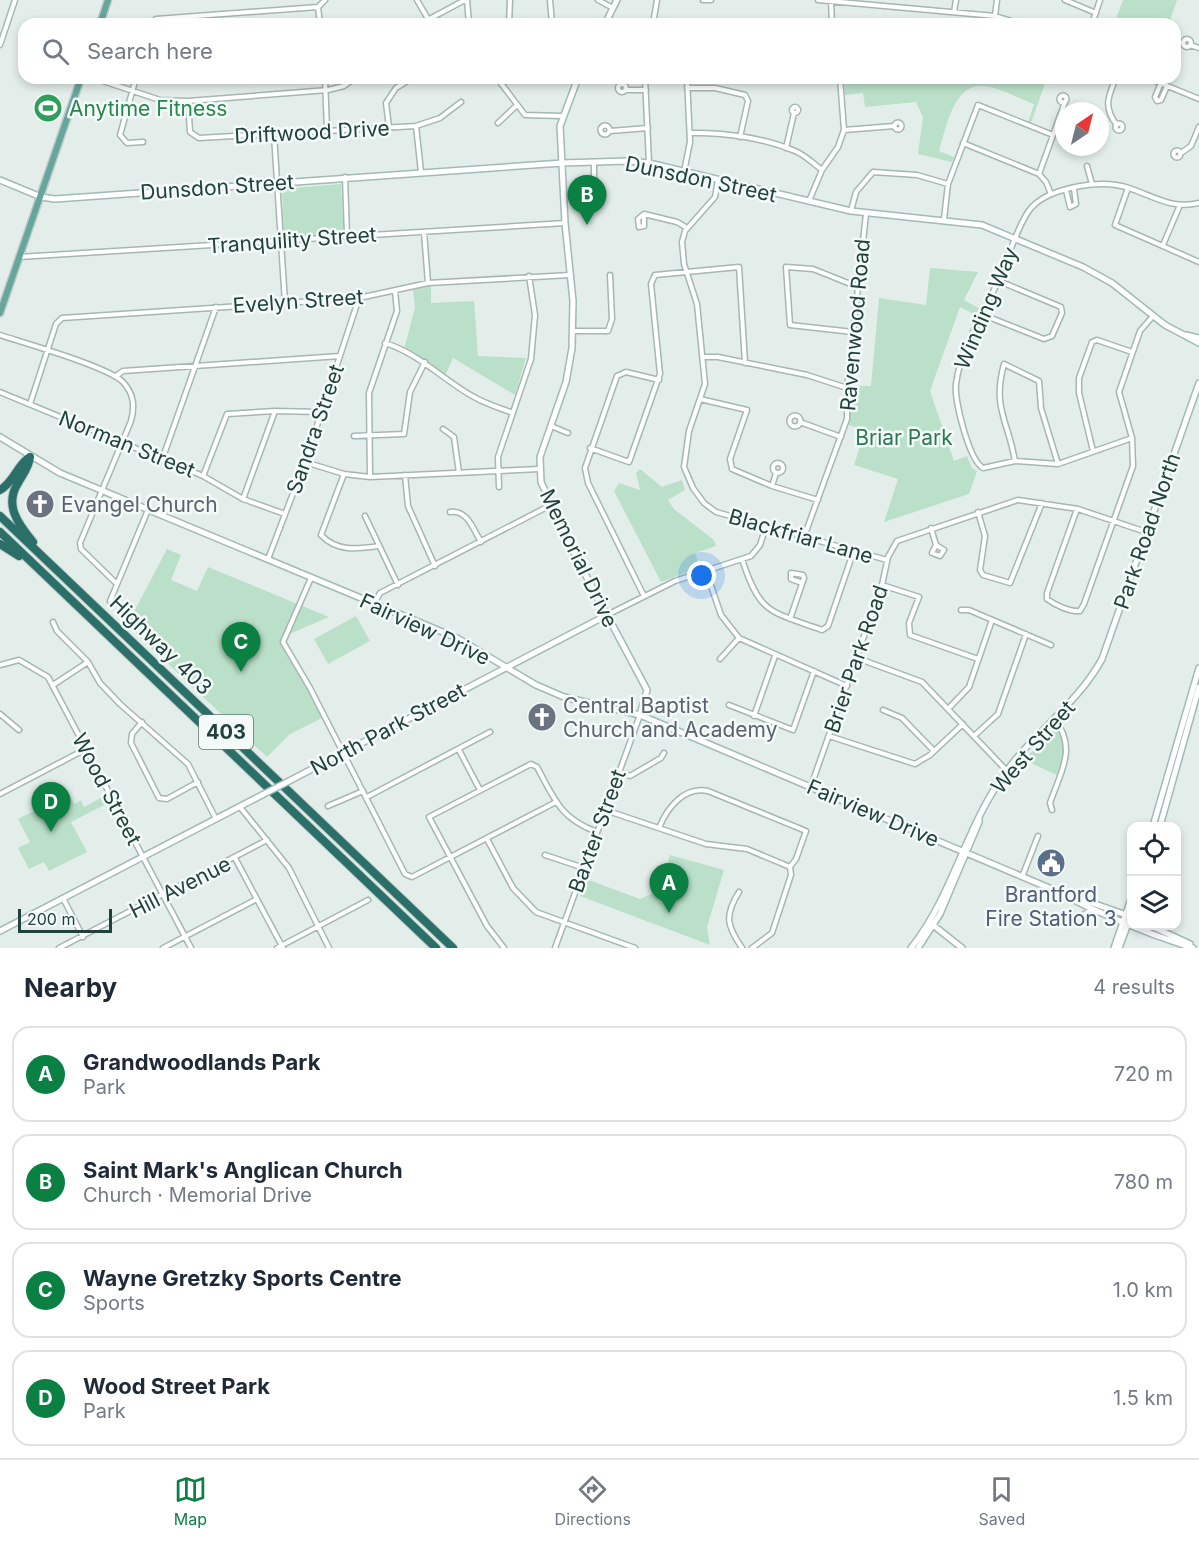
<!DOCTYPE html>
<meta charset="utf-8">
<style>
:root{--surface:#fff;--page:#f6f6f7;--text:#1f2937;--muted:#747a83;--line:#e0e1e3;--accent:#0b8043}
body{margin:0;font-family:Inter,sans-serif;background:var(--page);color:var(--text)}
.controls{position:absolute;right:18px;bottom:18px;display:grid;overflow:hidden;border-radius:12px;box-shadow:0 3px 9px #0003}
.controls button{width:54px;height:54px;display:grid;place-items:center;padding:0;border:0;border-bottom:2px solid var(--line);background:var(--surface);color:var(--text);font:30px sans-serif}
.compass{position:absolute;left:1055px;top:102px;width:54px;height:54px;border-radius:50%;background:var(--surface);box-shadow:0 3px 9px #0003;rotate:35deg}
.scale{position:absolute;left:18px;bottom:15px;width:94px;box-sizing:border-box;padding-left:6px;border:3px solid #21413c;border-top:0;font-size:16px;line-height:21px;white-space:nowrap;color:#21413c;-webkit-text-stroke:4px #f4faf8;paint-order:stroke}
.you{position:absolute;left:702px;top:576px;width:21px;height:21px;margin:-15px;border:4px solid #fff;border-radius:50%;background:#1a73e8;box-shadow:0 0 0 9px #1a73e833}
.badge{display:grid;place-items:center;width:39px;height:39px;border-radius:50%;background:var(--accent);color:#fff;font-size:20px;font-weight:700}
.pin{position:absolute;translate:-50% -50px;filter:drop-shadow(0 2px 3px #0008)}
.pin::after{content:'';position:absolute;top:32px;width:21px;height:18px;background:inherit;clip-path:polygon(0 0,100% 0,50% 100%)}
.list{margin:0;padding:0;list-style:none}
h2{display:flex;justify-content:space-between;align-items:center;height:78px;margin:0;padding:0 24px;font-size:26px}
h2 small{font-size:20px;font-weight:400;color:var(--muted)}
.list li{display:grid;grid-template-columns:39px 1fr auto;gap:18px;align-items:center;box-sizing:border-box;height:96px;margin:0 12px 12px;padding:0 12px;border:2px solid var(--line);border-radius:18px}
.list b{display:block;font-size:22px;white-space:nowrap}
.list p{margin:0;font-size:20px;white-space:nowrap;color:var(--muted)}
.list em{font-size:20px;font-style:normal;color:var(--muted)}
.icon{flex:none;width:33px;height:33px;fill:none;stroke:currentColor;stroke-width:2;stroke-linecap:round;stroke-linejoin:round}
.map{position:relative;flex:none;width:1199px;height:948px;overflow:hidden}
.search{position:absolute;background:var(--surface);box-shadow:0 3px 9px #0003;left:18px;right:18px;top:18px;height:66px;display:flex;align-items:center;gap:15px;box-sizing:border-box;padding:0 21px;border-radius:18px;color:var(--muted);font-size:22px}
.sheet{height:510px;background:var(--surface)}
nav{display:flex;justify-content:space-around;align-items:center;box-sizing:border-box;height:84px;border-top:2px solid var(--line);background:var(--surface);font-size:16px;color:var(--muted)}
nav a{display:grid;justify-items:center;gap:3px}
nav .on{color:var(--accent)}
.map>svg:first-child{display:block}
</style>
<div class="map">
<svg width="1199" height="948" viewBox="0 0 1199 948">
<rect width="100%" height="100%" fill="#e3eeea"/>
<path fill="#bbe0c9" d="M1123,0H1177L1169,24H1114Z
M844,78H1047L1031,123H1028L1034,104C1019,99 1001,88 985,86C953,82 946,129 939,151L954,157L952,162L918,154L923,117L916,102L865,107L863,93L845,95Z
M341,184L344,236L284,238L282,189Z
M930,268L978,272L964,300L980,309L976,315L960,307L930,391L954,461L967,456L972,468L977,471L969,494L884,522L898,479L854,465L865,431L849,425L852,386H871L879,298L926,305Z
M431,286V303L474,301L478,356L526,358L515,395L453,358L445,376L404,349L415,308L413,290Z
M640,469L662,487L682,480L685,490L668,500L674,509L714,540L716,546L695,553L700,567L661,582L614,491L619,483L640,490L636,473Z
M167,549L181,555L171,580L197,591L208,567L329,617L285,636L288,649L322,718L290,734L267,757L127,625Z
M356,616L370,641L328,664L314,639Z
M1054,727L1062,734L1065,749L1057,775L1024,760Z
M69,793L74,804L81,800L84,807L106,795L110,802L71,822L87,852L49,871L44,862L29,869L18,848L30,842L18,819Z
M670,855L724,870L707,927L710,945L580,896L586,879L640,899L660,890Z"/>
<g fill="none" stroke-linecap="round" stroke-linejoin="round">
<g stroke="#a5b7b2" stroke-width="7">
<path id="street" d="M417,0L428,19
M467,0L469,24
M550,0L552,24
M598,0L613,8
M703,0H711
M818,0L995,16L1021,24
M1065,0L1096,13
M831,1L832,24
M318,7L320,24
M318,7L325,0
M954,12L956,0
M995,16L997,0
M152,24L156,19L318,7
M420,24L465,0
M509,24L510,0
M653,24L657,0
M1092,24L1100,0
M1183 43a4 4 0 1 1 8 0a4 4 0 1 1-8 0Z
M0,45L15,0
M1190,45L1199,48
M94,78L160,100L188,101L328,90L344,86L355,78
M136,78L120,135L127,143L143,142
M325,78L327,130
M497,78L525,115L562,116
M645,78L649,163
M1116,78C1108,96 1103,108 1117,125
M1148,78L1199,99
M1161,83L1155,97L1157,101L1161,100L1167,86
M618 88a4 4 0 1 1 8 0a4 4 0 1 1-8 0Z
M501,84L510,78
M687,88H715L745,95L748,101L740,137
M625,90H646
M1059.5 99a3.5 3.5 0 1 1 7 0a3.5 3.5 0 1 1-7 0Z
M188,101L190,132L199,138L416,126L440,118L461,102
M792 110a3 3 0 1 1 6 0a3 3 0 1 1-6 0Z
M894.5 126a3.5 3.5 0 1 1 7 0a3.5 3.5 0 1 1-7 0Z
M498,123L516,106
M1115.5 127a3.5 3.5 0 1 1 7 0a3.5 3.5 0 1 1-7 0Z
M600.5 130a4.5 4.5 0 1 1 9 0a4.5 4.5 0 1 1-9 0Z
M416,126L421,172
M389,127L386,103L396,88L412,78
M844,130L894,126
M610,131L648,128
M690,133C724,132 764,138 795,151C805,155 814,164 822,170
M274,135L285,303
M963,143L1039,174L1046,182L1051,194
M786,148L794,113
M1173.5 154a3.5 3.5 0 1 1 7 0a3.5 3.5 0 1 1-7 0Z
M1181,153L1191,146L1199,127
M594,162V182L599,186L594,192L590,186L594,182
M1087,166L1092,184
M684,172L690,142L687,78
M1039,174L1065,102
M345,177L347,235
M718,180L715,197L685,231L682,242L684,264L697,304L705,384L689,431L684,467L693,488L704,503L716,512L887,560
M1128,188L1115,225L1199,262
M1066,190L1070,207L1076,204L1074,189
M809,201L822,170L838,147L844,130L840,78
M851,211L856,192L873,172L917,175L948,184
M644,214V226L639,227L638,219L644,214L677,222L687,228
M944,219L948,184L978,105L1053,135
M424,232L428,283
M1163,245L1180,205
M19,257L565,223
M981,314L1044,339L1052,336L1062,313L1061,307L999,281
M573,331H608L612,319L610,275
M853,332L790,325L786,267L813,269L858,287
M0,335C24,343 109,367 123,382C134,394 135,406 131,421L80,543L81,549L117,584
M385,343C420,354 443,380 474,397C486,404 500,408 513,413
M703,357H718L807,375L847,388
M116,376L123,371L340,356
M0,392L203,476L243,499L285,514
M700,399L747,410L730,459L732,469L772,486L818,500
M30,404L56,324L62,318L359,298L428,283L570,275
M789.5 421a5.5 5.5 0 1 1 11 0a5.5 5.5 0 1 1-11 0Z
M800,422L841,437
M551,426L568,433
M443,429L454,437L459,473
M354,436L404,434L410,392L425,362
M1132,438L1058,464L1015,461L983,468C969,460 954,400 956,384C961,346 984,313 999,279C1009,257 1015,232 1028,212C1033,204 1041,199 1049,195C1073,185 1105,180 1129,188C1153,196 1173,210 1199,203
M590,448L629,462L660,374L651,284L655,275L739,267L745,363
M1093,451L1079,393V378L1092,342L1097,340L1132,352
M162,460L216,307
M1015,461C1008,420 992,408 1004,364L1039,381L1041,408L1058,464
M305,462L344,474L370,477L539,469
M773 468a5 5 0 1 1 10 0a5 5 0 1 1-10 0Z
M344,474L321,535C337,552 357,549 379,546
M405,475L408,506L435,566
M203,476L227,414L275,411L320,412
M370,477L369,393L397,311L395,291
M772,486L776,473
M499,487L498,457L531,359L535,315L529,276
M243,499L275,411
M1077,509L1047,593V599C1055,605 1070,612 1080,611L1084,604L1133,466L1132,438L1119,392L1140,331L1153,316
M450,512C468,510 473,529 481,542
M978,512L985,536L980,570L983,575L1010,583L1042,503
M365,516L398,585
M931,528L936,545L932,553L940,556L944,550L936,545
M804,537L847,419V388L866,214
M268,559L305,462L359,298
M742,559C760,615 770,611 822,630L828,626L854,550
M706,571L721,615L739,638L847,686
M311,578L283,642L310,688L405,874L412,877L556,802
M882,585L919,597L909,623L910,635L978,659
M644,596L588,483L585,468L617,376L626,372L659,380
M110,601L148,510
M374,604L380,593L551,505
M961,610H969L1051,645
M607,615L675,581L751,556L760,545L766,526
M790,619L804,578L803,575L791,573V579L802,583
M53,622L57,631L88,662L100,683L120,704L188,764L216,819
M857,658L922,682L1007,771
M720,659L739,638
M0,665L19,660L48,677L191,948
M53,685L88,662
M729,705L793,730L814,671
M948,709L969,687L992,620
M883,710L902,718L934,751
M0,714L19,730
M754,716L775,656
M142,722L132,734L131,743L159,798L167,799L198,782
M829,736L915,764L930,755L963,724
M974,736L998,714L1026,634
M459,750L480,790
M619,772L630,776L661,758L664,753
M811,786L882,585L888,557L897,541L1018,500L1078,509L1146,532
M0,794L86,749
M367,797L490,732
M328,806L363,791
M240,807L289,868L329,948
M605,810L706,844L747,849L790,867
M1052,810L1050,803C1061,771 1077,749 1055,719
M659,828C667,808 684,786 708,791L806,831L796,859L790,867
M487,839L513,888L536,912L635,948
M545,855L584,868
M235,858L283,948
M1022,877L1038,836
M739,892C724,916 727,926 742,948
M63,898L83,937
M59,948L267,840
M163,948L257,899
M277,948L368,900
M504,948L487,926L429,817L531,764L537,767C555,800 560,818 597,832
M555,948L640,715
M752,948L772,933L791,875L790,867"/>
</g>
<g stroke="#a1bab4" stroke-width="8">
<path id="secondary" d="M605,24L617,0
M578,78L560,126L565,223L573,301L572,348L566,382L540,457L541,482L575,555L647,690L640,715
M0,180L41,197L55,199L562,163L628,161L649,163L851,211L982,225L1083,267L1112,283L1165,325L1199,343
M1186,335L1199,338
M0,437L60,473L457,638L536,685L564,697L640,715L1054,890C1098,913 1145,933 1193,948
M291,780L607,615
M1153,826L1199,668
M1160,826L1199,687
M1064,893L1132,917
M1083,916L1092,909
M933,925L962,948
M1151,926L1190,944
M0,931L262,795
M911,948C951,898 964,834 999,782C1028,736 1076,707 1102,659L1199,383
M918,948L940,914L979,822V818
M1114,948L1132,896
M1119,948L1129,921"/>
</g>
<g stroke="#c1cac8" stroke-width="9">
<path id="primary" d="M100,24L108,0
M0,313L81,78"/>
</g>
<g stroke="#c1cac8" stroke-width="10">
<path id="highway" d="M30,457C29,467 23,474 18,483C4,505 18,524 33,542
M0,490C14,482 17,465 30,457
M0,516L453,948
M0,532L436,948
M0,544L19,556"/>
</g>
<use href="#street" stroke="#fff" stroke-width="4"/>
<use href="#secondary" stroke="#fff" stroke-width="5"/>
<use href="#primary" stroke="#65a69d" stroke-width="6"/>
<use href="#highway" stroke="#2b6f69" stroke-width="8"/>
<g stroke="#a1bab4" stroke-width="8" stroke-linecap="butt">
<path id="secondary-bridge" d="M262,795L291,780"/>
</g>
<use href="#secondary-bridge" stroke="#fff" stroke-width="5"/>
</g>
<defs>
<g id="stadium-disc" transform="scale(1.5)"><circle r="9.5" fill="#2e9e5b" stroke="#f4faf8"/><path d="M0-5a6.5 5 0 1 0 0 10a6.5 5 0 1 0 0-10ZM-3.5-1.8h7v3.6h-7Z" fill="#fff"/></g>
<g id="church-disc" transform="scale(1.5)"><circle r="9.5" fill="#6b7280" stroke="#f4faf8"/><path d="M-1.2-6h2.4v3.5h3.3v2.4h-3.3V6h-2.4V-.1h-3.3v-2.4h3.3Z" fill="#fff"/></g>
<g id="civic-disc" transform="scale(1.5)"><circle r="9.5" fill="#5c6f8a" stroke="#f4faf8"/><path d="M-.6-6.5H3V-4.5H.6V-3L4-1V1h2V6H-6V1h2V-1L-.6-3ZM-1.2 2.5V6h2.4V2.5Z" fill="#fff"/></g>
</defs>
<g fill-rule="evenodd">
<use href="#stadium-disc" x="48" y="108"/>
<use href="#church-disc" x="40" y="504"/>
<use href="#church-disc" x="542" y="717"/>
<use href="#civic-disc" x="1051" y="863"/>
</g>
<g text-anchor="middle" dominant-baseline="central" stroke-width="5" stroke-linejoin="round" paint-order="stroke">
<rect fill="#f4faf8" stroke="#607874" stroke-width="1.5" x="199" y="715" width="54" height="34" rx="4.5"/>
<g font-size="20" font-weight="bold" fill="#21413c">
<text x="226" y="732">403</text>
</g>
<g font-size="21" fill="#27864d" stroke="#f4faf8" text-anchor="start">
<text x="69" y="108">Anytime Fitness</text>
</g>
<g font-size="21" fill="#21413c" stroke="#f4faf8">
<text transform="translate(312 132) rotate(-3)">Driftwood Drive</text>
<text transform="translate(701 179) rotate(12)">Dunsdon Street</text>
<text transform="translate(217 187) rotate(-4)">Dunsdon Street</text>
<text transform="translate(292 240) rotate(-4)">Tranquility Street</text>
<text transform="translate(298 301) rotate(-4)">Evelyn Street</text>
<text transform="translate(986 308) rotate(-67)">Winding Way</text>
<text transform="translate(855 325) rotate(-85)">Ravenwood Road</text>
<text transform="translate(315 429) rotate(-71)">Sandra Street</text>
<text transform="translate(127 444) rotate(22)">Norman Street</text>
<text transform="translate(1147 531) rotate(-71)">Park Road North</text>
<text transform="translate(801 536) rotate(16)">Blackfriar Lane</text>
<text transform="translate(579 558) rotate(64)">Memorial Drive</text>
<text transform="translate(425 629) rotate(25)">Fairview Drive</text>
<text transform="translate(161 645) rotate(44)">Highway 403</text>
<text transform="translate(856 659) rotate(-71)">Brier Park Road</text>
<text transform="translate(388 729) rotate(-28)">North Park Street</text>
<text transform="translate(1033 747) rotate(-49)">West Street</text>
<text transform="translate(107 789) rotate(62)">Wood Street</text>
<text transform="translate(873 813) rotate(23)">Fairview Drive</text>
<text transform="translate(597 831) rotate(-70)">Baxter Street</text>
<text transform="translate(180 887) rotate(-27)">Hill Avenue</text>
</g>
<g font-size="21" fill="#297a52" stroke="#f4faf8">
<text x="904" y="437">Briar Park</text>
</g>
<g font-size="21" fill="#5b616d" stroke="#f4faf8" text-anchor="start">
<text x="61" y="504">Evangel Church</text>
<text x="563" y="705">Central Baptist<tspan x="563" dy="24">Church and Academy</tspan></text>
</g>
<g font-size="21" fill="#4e5e75" stroke="#f4faf8">
<text x="1051" y="894">Brantford<tspan x="1051" dy="24">Fire Station 3</tspan></text>
</g>
</g>
</svg>
<div class="controls">
<button><svg class="icon" aria-label="locate" viewBox="0 0 24 24"><circle cx="12" cy="12" r="6"/><path d="M12 2v4M12 18v4M2 12h4M18 12h4"/></svg></button>
<button><svg class="icon" aria-label="layers" viewBox="0 0 24 24"><path d="M12 4l9 5-9 5-9-5zM3 14l9 5 9-5"/></svg></button>
</div>
<svg class="compass" viewBox="-18 -18 36 36"><path d="M0-13l5 13h-10z" fill="#e53935"/><path d="M0 13l5-13h-10z" fill="#747a83"/></svg>
<div class="scale">200 m</div>
<div class="you"></div>
<div class="pin badge" style="left:669px;top:913px">A</div>
<div class="pin badge" style="left:587px;top:225px">B</div>
<div class="pin badge" style="left:241px;top:672px">C</div>
<div class="pin badge" style="left:51px;top:832px">D</div>
<div class="search"><svg class="icon" aria-label="search" viewBox="0 0 24 24"><circle cx="10" cy="10" r="6"/><path d="M15 15l6 6"/></svg>Search here</div>
</div>
<section class="sheet">
<h2>Nearby<small>4 results</small></h2>
<ul class="list">
<li><span class="badge">A</span><div><b>Grandwoodlands Park</b><p>Park</p></div><em>720 m</em></li>
<li><span class="badge">B</span><div><b>Saint Mark's Anglican Church</b><p>Church · Memorial Drive</p></div><em>780 m</em></li>
<li><span class="badge">C</span><div><b>Wayne Gretzky Sports Centre</b><p>Sports</p></div><em>1.0 km</em></li>
<li><span class="badge">D</span><div><b>Wood Street Park</b><p>Park</p></div><em>1.5 km</em></li>
</ul>
</section>
<nav>
<a class="on"><svg class="icon" aria-label="map" viewBox="0 0 24 24"><path d="M3 6l6-2 6 2 6-2v14l-6 2-6-2-6 2zM9 4v14M15 6v14"/></svg>Map</a>
<a><svg class="icon" aria-label="directions" viewBox="0 0 24 24"><path d="M12 3l9 9-9 9-9-9zM9 14v-3h6M13 9l2 2-2 2"/></svg>Directions</a>
<a><svg class="icon" aria-label="saved" viewBox="0 0 24 24"><path d="M7 4h10v16l-5-4-5 4z"/></svg>Saved</a>
</nav>
